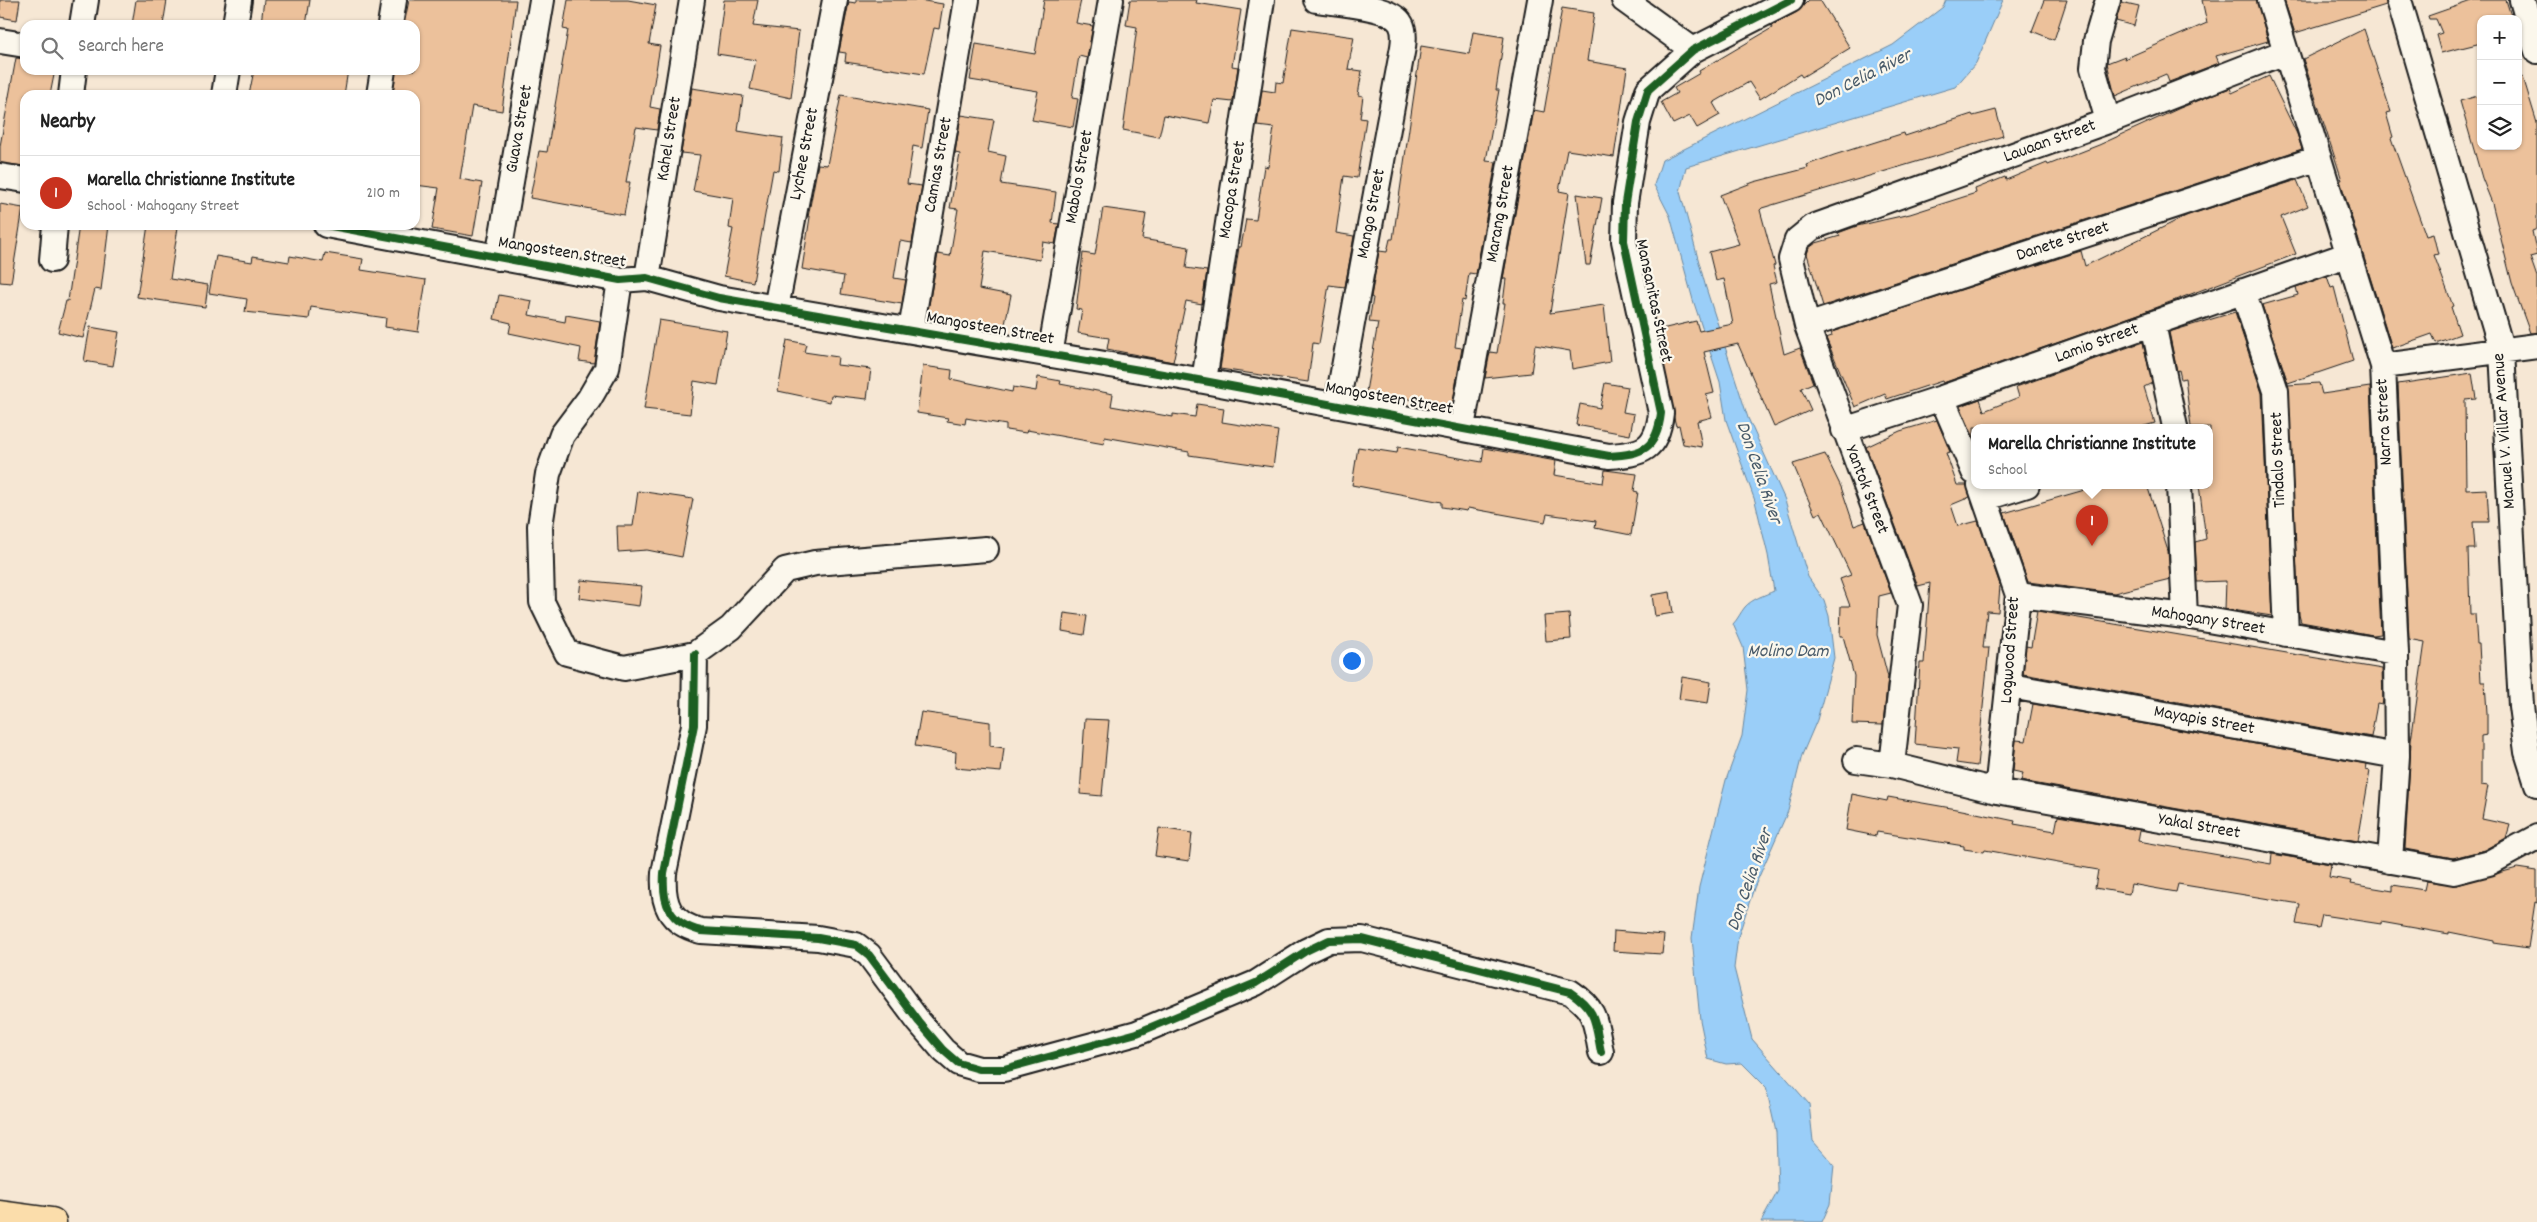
<!DOCTYPE html>
<meta charset="utf-8">
<style>
:root{--surface:#fff;--page:#f2f2f2;--text:#222;--muted:#767676;--line:#e0e0e0;--accent:#c8321e}
body{margin:0;font-family:Dekko,sans-serif;background:var(--page);color:var(--text)}
.controls{position:absolute;right:15px;top:15px;display:grid;overflow:hidden;border-radius:10px;box-shadow:0 1px 4px #0004}
.controls button{width:45px;height:45px;display:grid;place-items:center;padding:0;border:0;border-bottom:1px solid var(--line);background:var(--surface);color:var(--text);font:25px sans-serif}
.you{position:absolute;left:1351px;top:660px;width:18px;height:18px;margin:-12px;border:4px solid #fff;border-radius:50%;background:#1a73e8;box-shadow:0 0 0 8px #1a73e833}
.badge{display:grid;place-items:center;width:32px;height:32px;border-radius:50%;background:var(--accent);color:#fff;font-size:16px;font-weight:700}
.pin{position:absolute;translate:-50% -41px;filter:drop-shadow(0 1px 2px #0008)}
.pin::after{content:'';position:absolute;top:26px;width:18px;height:15px;background:inherit;clip-path:polygon(0 0,100% 0,50% 100%)}
.popup{position:absolute;left:1971px;top:424px;width:242px;height:65px;box-sizing:border-box;display:grid;place-content:center;border-radius:10px;background:var(--surface);filter:drop-shadow(0 1px 4px #0005);font-size:16px;white-space:nowrap;color:var(--muted)}
.popup b{font-size:19px;color:var(--text)}
.popup::after{content:'';position:absolute;left:50%;top:100%;margin-left:-10px;border:10px solid transparent;border-top-color:var(--surface)}
.list{margin:0;padding:0;list-style:none}
h2{display:flex;justify-content:space-between;align-items:center;height:65px;margin:0;padding:0 20px;font-size:21px}
h2 small{font-size:16px;font-weight:400;color:var(--muted)}
.list li{display:grid;grid-template-columns:32px 1fr auto;gap:15px;align-items:center;box-sizing:border-box;height:75px;padding:0 20px;border-top:1px solid var(--line)}
.list b{display:block;font-size:19px;white-space:nowrap}
.list p{margin:0;font-size:16px;white-space:nowrap;color:var(--muted)}
.list em{font-size:16px;font-style:normal;color:var(--muted)}
.icon{flex:none;width:28px;height:28px;fill:none;stroke:currentColor;stroke-width:2;stroke-linecap:round;stroke-linejoin:round}
.map{position:relative;flex:none;width:2537px;height:1222px;overflow:hidden}
.search{position:absolute;background:var(--surface);box-shadow:0 1px 4px #0004;left:20px;top:20px;width:400px;height:55px;display:flex;align-items:center;gap:12px;box-sizing:border-box;padding:0 18px;border-radius:15px;color:var(--muted);font-size:19px}
.panel{position:absolute;background:var(--surface);box-shadow:0 1px 4px #0004;left:20px;top:90px;width:400px;height:140px;border-radius:15px}
.map>svg:first-child{display:block}
</style>
<div class="map">
<svg width="2537" height="1222" viewBox="0 0 2537 1222">
<rect width="100%" height="100%" fill="#f6e7d4"/>
<filter id="ink" filterUnits="userSpaceOnUse"><feTurbulence type="fractalNoise" baseFrequency=".02" numOctaves="2"/><feDisplacementMap in="SourceGraphic" scale="10" xChannelSelector="R" yChannelSelector="G"/><feConvolveMatrix kernelMatrix="1 2 1 2 8 2 1 2 1" color-interpolation-filters="sRGB"/></filter>
<g filter="url(#ink)">
<path fill="#9acef8" stroke="#6887a0" d="M1946,0H2003L1976,63L1955,87L1686,167L1680,192L1706,288L1748,418L1785,500L1808,577L1824,600L1829,616L1834,658L1817,720L1802,755L1788,811L1754,888L1738,937L1734,968L1752,1039L1809,1104L1813,1141L1834,1165L1830,1204L1822,1222H1761L1778,1191L1776,1132L1766,1087L1742,1063L1726,1064L1708,1059L1700,1020L1692,938L1699,887L1726,780L1742,736L1748,690L1743,647L1733,624C1738,619 1740,613 1745,607C1752,599 1765,595 1774,591L1768,555L1755,501L1726,420L1720,382L1693,300L1670,216L1654,185L1662,160L1893,45L1943,7Z"/>
<path fill="#ecc19b" stroke="#1c1c1c" d="M0,0H20L17,20L0,17Z
M136,0H167L163,25H132Z
M264,0H310L306,25L261,23Z
M409,0H516L502,111L472,106L460,179L482,183L473,236L432,229L439,188L415,185V95H393L396,70H415V25H404Z
M568,0H628L656,5L649,44L660,46L650,107L660,109L657,130L636,127L626,182H630L624,215L530,198L539,151L547,152L568,30L563,29Z
M724,0H758L753,26L799,31L791,98L750,89L756,60L717,54Z
M856,0H918L943,4L939,29L934,28L924,74L845,62L846,53L839,52L849,2L856,3Z
M1044,0H1081L1076,23L1093,26L1087,58L1079,56L1072,98L1078,99L1073,127L1032,120L1038,91L970,80L976,44L1035,54Z
M1130,0H1197L1196,3L1241,10L1232,66L1238,67L1233,102L1214,100L1209,123L1164,115L1159,137L1123,130L1137,27L1126,25Z
M1809,0H1820L1850,48L1802,77L1800,74L1760,99L1749,82L1713,103L1720,115L1697,128L1690,116L1673,124L1661,102L1677,93L1674,88L1700,73L1699,71L1772,28L1771,26L1797,12Z
M2044,0H2067L2054,40L2032,31Z
M2202,0H2257L2268,41L2216,56L2219,63L2169,82L2166,74L2115,96L2107,63L2125,56L2124,59L2207,23Z
M2284,0H2386V5L2295,33Z
M2474,0H2506L2512,19H2481V43L2441,53L2436,35L2442,33L2436,19H2429L2428,16Z
M2121,2L2139,6L2134,26L2116,21Z
M1562,8L1594,13L1587,61L1627,68L1614,157L1567,150L1559,191L1569,193L1550,313L1604,305L1610,362L1572,369L1570,351L1535,345L1531,373L1485,378L1490,352L1497,353L1505,303H1503L1506,279H1503L1534,110L1544,112Z
M1292,28L1354,37L1348,69L1362,71L1358,95L1363,96L1360,118L1366,119L1357,178L1344,176L1336,233L1354,236L1345,287L1329,285L1319,344L1313,343L1308,382L1220,369L1239,247H1241L1246,219L1256,220L1264,166L1268,167L1274,128L1257,126L1262,90L1275,92L1276,82L1283,83Z
M2364,29L2391,112L2386,113L2393,137L2391,138L2426,236L2433,234L2438,254L2434,255L2453,306L2451,307L2460,334L2436,343L2432,334L2392,348L2340,180H2342L2303,59Z
M1473,32L1504,37L1496,90H1499L1486,161L1496,162L1476,274L1469,273L1465,301L1462,300L1455,347L1462,348L1452,407L1403,398L1402,402L1365,397L1378,323L1369,322L1373,298L1371,297L1379,251L1387,252L1390,239H1393L1421,46L1469,54Z
M16,58L25,59V70H55L50,95H25V166L0,163V146Z
M254,70H348L344,95H249Z
M2269,76L2297,134L2302,149L1823,306L1807,254L1809,248L1816,243L1840,236L1838,233L1857,226L1910,214L1976,193L1975,189L2005,177L2006,180L2047,163L2048,165L2099,145L2180,108L2230,88L2232,93Z
M2518,77H2523L2537,123V229L2532,231L2537,255L2530,257L2537,277V333H2530L2512,283L2492,203L2482,178L2460,101L2481,95V146H2518Z
M692,88L743,96L738,131L783,138L779,171L773,170L753,282L724,276L733,229L729,228L733,198L693,191L700,155L681,153Z
M841,95L928,110L922,148L913,146L907,184L922,186L912,243L900,241L894,278L906,280L902,304L841,294L844,276L802,269L810,217H808L818,164L827,165Z
M1996,110L2003,136L1762,208L1760,210L1775,265L1773,266L1777,282L1769,284L1784,354L1800,348L1813,383L1801,388L1811,410L1774,427L1738,344L1704,352L1714,393L1706,395L1712,417L1697,421L1702,447L1683,444L1679,425L1676,426L1674,418L1657,330L1696,321L1699,331L1733,324L1724,279L1716,281L1709,252L1739,244L1720,195L1754,182L1808,168L1807,165L1834,155L1904,133L1905,136L1972,114L1973,116Z
M961,115L994,120L988,152L1006,156L1001,184L1056,192L1052,223L1059,224L1055,244L1043,242L1040,260L985,251L979,289L1011,295L1004,329L927,316L938,254L950,256L958,209L950,208L960,154L955,153Z
M2297,180L2308,206L2281,217L2296,254L2136,315L1943,383L1942,381L1887,399L1885,394L1855,407L1826,338L1832,336L1831,332L2081,251L2085,266L2188,215Z
M1577,194L1602,198L1590,265H1586Z
M0,204L23,208L11,283L0,282Z
M1103,208L1146,214L1142,239L1189,247L1186,268L1207,271L1202,304L1186,301L1173,362L1107,349L1109,338L1078,333L1082,310L1076,309L1083,253L1095,255Z
M79,225H109L101,290L95,289L83,338L58,332L66,301H68Z
M148,225L178,227L170,279L208,285L205,307L137,297Z
M325,253L363,259L361,270L426,280L418,332L385,327L386,318L311,307L309,319L245,312L247,299L209,293L216,256L252,262L253,256L289,262L290,256L323,262Z
M2327,276L2331,288L2334,287L2353,361L2288,383L2262,305L2298,295L2296,287Z
M499,295L532,301L529,315L565,322L566,315L600,321L594,363L579,361L581,348L509,333L511,323L494,319Z
M2235,312L2262,393L2272,616L2225,609L2226,581L2197,582L2195,542L2206,539L2199,485H2210V427H2191L2185,378L2181,379L2179,370L2177,371L2169,332Z
M659,320L727,331L718,385L694,381L690,414L644,409Z
M90,327L119,332L113,366L84,361Z
M787,340L806,344L804,352L838,357L837,365L871,369L867,399L831,395L830,402L778,391Z
M2143,342L2152,383L2144,387L2155,423L2141,427H1974V439L1960,406L1980,399L1984,411L2019,397L2016,387Z
M923,366L952,370L951,379L1012,392L1013,387L1036,391L1038,377L1061,381L1060,384L1113,394L1111,406L1173,417V414L1195,417L1197,404L1224,408L1222,422L1278,431L1273,467L1189,455V452L1105,437L1104,444L1027,430L1026,433L1006,430V425L966,418L965,424L947,421L948,418L917,413Z
M2472,373L2476,399L2465,400L2466,490L2487,489L2489,522H2473L2475,549H2468L2470,614H2475L2477,644H2479L2481,682H2485L2487,713V735L2481,736V785L2488,786L2482,819L2510,825L2506,838L2484,850L2453,858L2405,849L2411,741L2425,642L2409,639L2398,384Z
M1605,383L1628,387L1623,412L1634,414L1630,435L1576,425L1580,404L1600,408Z
M2319,383L2322,394L2370,387L2381,634L2373,635L2301,622L2299,615L2288,385Z
M1937,420L1950,452L1946,453L1957,485H1967L1970,497L1951,505L1958,526L1978,521L2000,585L1998,612L1987,611L1983,648H1989L1977,766L1956,763L1958,749L1915,744L1920,663H1924L1930,583L1918,586L1866,447L1900,431Z
M1358,447L1397,453L1398,447L1482,462L1484,448L1556,461L1554,475L1603,483L1605,470L1637,474L1634,491L1638,492L1631,535L1595,528L1596,521L1547,514L1545,522L1468,508L1467,511L1442,507V502L1352,485Z
M1825,454L1841,487L1854,526L1865,522L1891,593L1879,596L1877,635L1888,677L1883,725L1852,724L1854,676L1843,636H1840L1841,606H1850L1840,579L1851,575L1821,512L1815,515L1793,464Z
M2102,485H2147L2168,551L2170,579L2114,593L2028,582L2004,513Z
M638,491L693,499L682,557L647,550L618,552L617,526H633Z
M581,580L642,586L639,606L579,598Z
M1670,592L1673,613L1655,616L1652,595Z
M2037,611L2382,669L2383,700L2382,705L2377,704L2371,737L2023,674L2026,646L2031,647Z
M1064,613L1087,616L1084,635L1062,631Z
M1569,614L1571,639L1546,641L1544,616Z
M1682,677L1711,682L1708,703L1679,699Z
M2033,704L2367,764L2366,770L2370,771L2358,841L2021,781L2023,773L2013,771L2016,740L2026,741Z
M921,712L990,722V746L1004,748L1001,772L955,768L956,752L915,746Z
M1085,719L1109,720L1102,796L1080,794Z
M1852,794L1887,801L1888,797L1957,809L2015,821L2014,824L2055,831L2058,816L2140,830L2138,841L2271,864L2272,854L2331,864L2329,877L2352,881L2351,884L2393,891V885L2424,890L2426,881L2457,885L2517,868L2537,871V903L2535,902L2528,948L2494,943V941L2449,932V934L2381,922V924L2322,915L2319,928L2296,924L2300,904L2178,884L2176,892L2131,884L2129,894L2095,888L2098,870L1985,850L1984,852L1964,849V846L1877,832L1876,836L1846,830Z
M1159,828L1192,833L1189,861L1155,856Z
M1614,931L1664,935L1662,954L1613,951Z"/>
<g fill="none" stroke-linecap="round" stroke-linejoin="round">
<g stroke="#1c1c1c" stroke-width="28">
<path id="minor" d="M1316,0C1336,3 1392,6 1401,24C1405,31 1404,40 1403,47L1337,405
M1624,0L1693,50
M2270,0L2383,366L2396,653L2397,756L2390,861
M2399,0L2502,351L2521,706L2527,752L2537,784
M2522,0L2537,51
M82,25L86,0
M235,25L239,0
M390,25L394,0
M0,41L25,45
M71,95L74,70
M224,95L228,70
M379,95L383,70
M2108,121L2093,68L2096,41L2108,0
M0,176L25,180
M326,225L620,280L647,278L719,298L1204,381L1609,456C1643,454 1657,449 1661,413L1624,241L1625,203L1638,122L1648,90L1693,50L1791,0
M498,258L542,0
M52,260L55,225
M647,278L692,0
M620,280L607,368L589,399L562,435L548,474L540,526L542,602L567,653L624,668L695,654L731,628L785,570L815,563L986,549
M2243,291L2276,391L2286,634
M776,308L835,0
M2153,324L2175,427
M1807,326L2319,158
M911,330L967,0
M1050,355L1111,0
M2383,366L2537,346
M1204,381L1262,0
M1942,398L1974,472
M1462,427L1540,0
M1844,430L1942,398L2349,254
M1980,485L2018,595L1997,791
M2179,485L2185,616
M1986,498L2027,485
M2018,595L2185,616L2396,653
M695,654L694,725L664,873C662,904 669,923 701,931L818,938L856,945L869,955L919,1022L943,1050L958,1063L979,1069H1004L1137,1033L1256,983L1306,951L1329,940L1362,939L1570,992C1597,1010 1595,1022 1601,1052
M2010,686L2397,756
M1856,760L1892,765L1997,791L2454,872L2489,863L2537,837
M1892,765L1910,605L1807,326L1791,259L1797,240L1813,227L2108,121L2285,52"/>
</g>
<g stroke="#1c1c1c" stroke-width="31">
<path id="major" d="M0,1215L52,1222"/>
</g>
<use href="#minor" stroke="#fbf7ec" stroke-width="24"/>
<use href="#major" stroke="#fbddab" stroke-width="28"/>
<g stroke="#fbf7ec" stroke-width="11">
<path id="cycleway" d="M326,225L620,280L647,278L719,298L1204,381L1609,456C1643,454 1657,449 1661,413L1624,241L1625,203L1638,122L1648,90L1693,50L1791,0
M695,654L694,725L664,873C662,904 669,923 701,931L818,938L856,945L869,955L919,1022L943,1050L958,1063L979,1069H1004L1137,1033L1256,983L1306,951L1329,940L1362,939L1570,992C1597,1010 1595,1022 1601,1052"/>
</g>
<use href="#cycleway" stroke="#1b5e20" stroke-width="8"/>
</g>
</g>
<g text-anchor="middle" dominant-baseline="central" stroke-width="4.5" stroke-linejoin="round" paint-order="stroke">
<g font-size="18" fill="#1c1c1c" stroke="#fbf7ec">
<text transform="translate(520 129) rotate(-80)">Guava Street</text>
<text transform="translate(670 139) rotate(-81)">Kahel Street</text>
<text transform="translate(2050 142) rotate(-20)">Lauaan Street</text>
<text transform="translate(805 154) rotate(-79)">Lychee Street</text>
<text transform="translate(939 165) rotate(-80)">Camias Street</text>
<text transform="translate(1080 177) rotate(-80)">Mabolo Street</text>
<text transform="translate(1233 190) rotate(-81)">Macopa Street</text>
<text transform="translate(1372 214) rotate(-79)">Mango Street</text>
<text transform="translate(1501 214) rotate(-80)">Marang Street</text>
<text transform="translate(2063 242) rotate(-18)">Danete Street</text>
<text transform="translate(562 253) rotate(9)">Mangosteen Street</text>
<text transform="translate(1653 301) rotate(78)">Mansanitas Street</text>
<text transform="translate(990 329) rotate(10)">Mangosteen Street</text>
<text transform="translate(2097 344) rotate(-20)">Lamio Street</text>
<text transform="translate(1389 399) rotate(10)">Mangosteen Street</text>
<text transform="translate(2385 422) rotate(-93)">Narra Street</text>
<text transform="translate(2505 431) rotate(-94)">Manuel V. Villar Avenue</text>
<text transform="translate(2279 460) rotate(-92)">Tindalo Street</text>
<text transform="translate(1866 490) rotate(69)">Yantok Street</text>
<text transform="translate(2208 621) rotate(9)">Mahogany Street</text>
<text transform="translate(2011 650) rotate(-86)">Logwood Street</text>
<text transform="translate(2204 721) rotate(10)">Mayapis Street</text>
<text transform="translate(2199 827) rotate(10)">Yakal Street</text>
</g>
<g font-size="19" font-style="italic" fill="#485a69" stroke="#fbf7ec">
<text transform="translate(1863 79) rotate(-27)">Don Celia River</text>
<text transform="translate(1758 473) rotate(71)">Don Celia River</text>
<text x="1788" y="652">Molino Dam</text>
<text transform="translate(1751 880) rotate(-71)">Don Celia River</text>
</g>
</g>
</svg>
<div class="controls">
<button>+</button>
<button>−</button>
<button><svg class="icon" aria-label="layers" viewBox="0 0 24 24"><path d="M12 4l9 5-9 5-9-5zM3 14l9 5 9-5"/></svg></button>
</div>
<div class="you"></div>
<div class="pin badge" style="left:2092px;top:546px">1</div>
<div class="popup"><b>Marella Christianne Institute</b>School</div>
<div class="search"><svg class="icon" aria-label="search" viewBox="0 0 24 24"><circle cx="10" cy="10" r="6"/><path d="M15 15l6 6"/></svg>Search here</div>
<section class="panel">
<h2>Nearby<small></small></h2>
<ul class="list">
<li><span class="badge">1</span><div><b>Marella Christianne Institute</b><p>School · Mahogany Street</p></div><em>210 m</em></li>
</ul>
</section>
</div>
